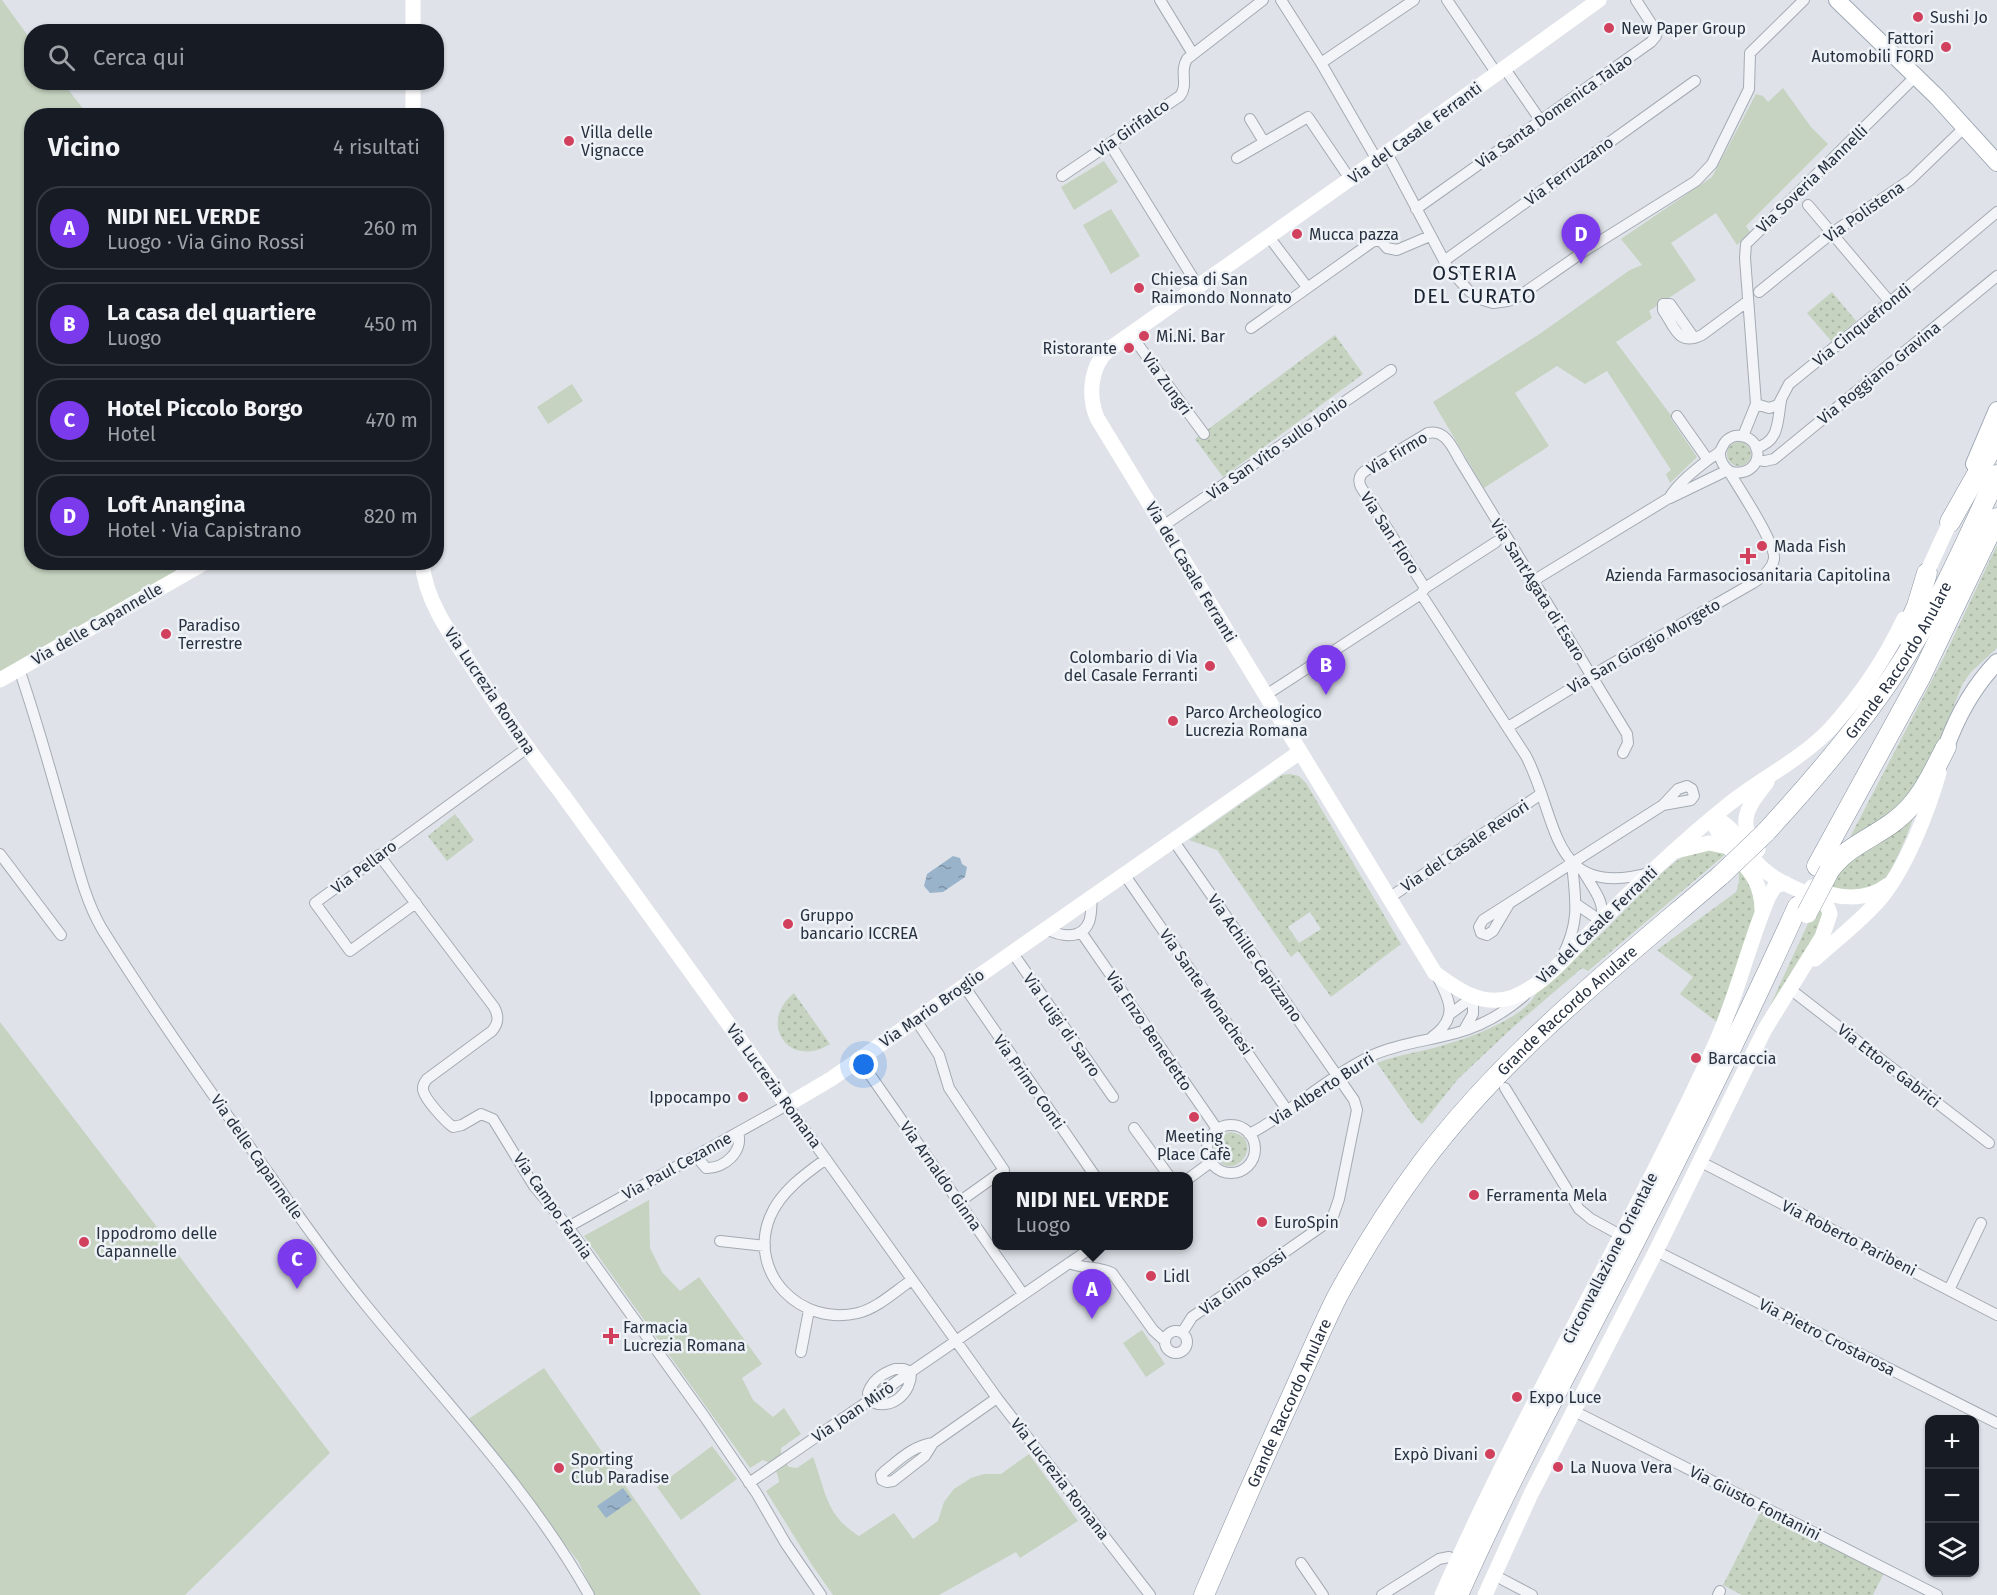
<!DOCTYPE html>
<html lang="it">
<meta charset="utf-8">
<style>
:root{--surface:#171b24;--page:#242831;--text:#f1f3f6;--muted:#9ea1a6;--line:#363941;--accent:#7c3aed}
body{margin:0;font-family:"Fira Sans",sans-serif;background:var(--page);color:var(--text)}
.controls{position:absolute;right:18px;bottom:18px;display:grid;overflow:hidden;border-radius:12px;box-shadow:0 2px 4px #0004}
.controls button{width:54px;height:54px;display:grid;place-items:center;padding:0;border:0;border-bottom:2px solid var(--line);background:var(--surface);color:var(--text);font:30px sans-serif}
.you{position:absolute;left:864px;top:1065px;width:21px;height:21px;margin:-15px;border:4px solid #fff;border-radius:50%;background:#1a73e8;box-shadow:0 0 0 9px #1a73e833}
.badge{display:grid;place-items:center;width:39px;height:39px;border-radius:50%;background:var(--accent);color:#fff;font-size:20px;font-weight:700}
.pin{position:absolute;translate:-50% -50px;filter:drop-shadow(0 2px 3px #0008)}
.pin::after{content:'';position:absolute;top:32px;width:21px;height:18px;background:inherit;clip-path:polygon(0 0,100% 0,50% 100%)}
.popup{position:absolute;left:992px;top:1172px;width:201px;height:78px;box-sizing:border-box;display:grid;place-content:center;border-radius:12px;background:var(--surface);filter:drop-shadow(0 2px 4px #0005);font-size:20px;white-space:nowrap;color:var(--muted)}
.popup b{font-size:22px;color:var(--text)}
.popup::after{content:'';position:absolute;left:50%;top:100%;margin-left:-12px;border:12px solid transparent;border-top-color:var(--surface)}
.list{margin:0;padding:0;list-style:none}
h2{display:flex;justify-content:space-between;align-items:center;height:78px;margin:0;padding:0 24px;font-size:26px}
h2 small{font-size:20px;font-weight:400;color:var(--muted)}
.list li{display:grid;grid-template-columns:39px 1fr auto;gap:18px;align-items:center;box-sizing:border-box;height:84px;margin:0 12px 12px;padding:0 12px;border:2px solid var(--line);border-radius:24px}
.list b{display:block;font-size:22px;white-space:nowrap}
.list p{margin:0;font-size:20px;white-space:nowrap;color:var(--muted)}
.list em{font-size:20px;font-style:normal;color:var(--muted)}
.icon{flex:none;width:33px;height:33px;fill:none;stroke:currentColor;stroke-width:2;stroke-linecap:round;stroke-linejoin:round}
.map{position:relative;flex:none;width:1997px;height:1595px;overflow:hidden}
.search{position:absolute;background:var(--surface);box-shadow:0 2px 4px #0004;left:24px;top:24px;width:420px;height:66px;display:flex;align-items:center;gap:15px;box-sizing:border-box;padding:0 21px;border-radius:24px;color:var(--muted);font-size:22px}
.panel{position:absolute;background:var(--surface);box-shadow:0 2px 4px #0004;left:24px;top:108px;width:420px;height:462px;border-radius:24px}
.map>svg:first-child{display:block}
</style>
<div class="map">
<svg width="1997" height="1595" viewBox="0 0 1997 1595">
<defs>
<pattern id="grass-dots" width="8" height="8" patternUnits="userSpaceOnUse" patternTransform="scale(1.5)"><rect width="8" height="8" fill="#c5d3c0"/><path d="M2 2h.1M6 6h.1" fill="none" stroke="#a9b6a6" stroke-width="1.8" stroke-linecap="round"/></pattern>
<pattern id="water-ripples" width="26" height="14" patternUnits="userSpaceOnUse" patternTransform="scale(1.5)"><rect width="26" height="14" fill="#99b3ca"/><path d="M2 4q2-2 4 0t4 0M15 11q2-2 4 0t4 0" fill="none" stroke="#7d92a5"/></pattern>
</defs>
<rect width="100%" height="100%" fill="#dfe3e9"/>
<path fill="url(#grass-dots)" fill-rule="evenodd" d="M1832,292L1856,321L1832,342L1807,313Z
M1335,335L1363,374L1223,477L1195,439Z
M1727 454a12 12 0 1 1 24 0a12 12 0 1 1-24 0Z
M1997,545V648L1971,672L1963,683L1924,780L1914,797L1847,843L1945,655Z
M1290,774L1299,776L1306,783L1401,944L1331,997L1298,951L1291,957L1217,850L1189,840L1282,775ZM1310,912L1321,929L1299,943L1288,927Z
M1917,807C1912,823 1891,879 1878,886C1869,891 1843,891 1832,893L1831,874Z
M455,814L474,840L447,861L428,836Z
M1701,847L1727,853L1588,971L1582,968L1511,1029L1458,1079L1422,1124L1416,1119L1377,1063C1399,1054 1422,1052 1444,1045C1468,1038 1492,1029 1513,1016C1523,1009 1530,1004 1536,994C1558,973 1582,952 1604,931C1631,905 1667,860 1701,847Z
M1739,870L1751,879L1756,917L1717,1022L1680,994L1693,977L1657,950L1736,892L1739,882Z
M1817,904L1819,905L1825,919L1769,1008Z
M794,993L830,1044C789,1070 757,1023 794,993Z
M1231,1132C1266,1138 1237,1182 1218,1160C1208,1148 1218,1134 1231,1132Z
M1761,1511L1884,1573L1873,1595H1742L1723,1585Z"/>
<path fill="#c5d3c0" d="M0,0H2L31,40L32,82L63,83L88,115L32,116V562L199,563L0,674Z
M1783,88L1811,127L1828,144L1746,226L1750,232L1737,245L1716,213L1671,243L1696,280L1649,311L1652,318L1616,342L1673,418L1671,419L1697,457L1670,483L1666,474L1671,470L1607,371L1585,384L1557,366L1515,393L1549,446L1484,488L1433,402L1541,333L1630,270L1642,265L1621,239L1712,177L1756,94L1763,96L1768,102Z
M1104,161L1118,182L1074,210L1061,187Z
M1111,209L1140,256L1111,274L1083,225Z
M572,384L583,401L548,424L537,407Z
M0,1022L330,1453L185,1595H0Z
M649,1200L650,1248L662,1272L680,1291L699,1277L762,1364L742,1378L753,1400L773,1417L784,1408L801,1434L781,1448V1456L789,1467L797,1468L813,1457C826,1491 825,1515 859,1536L894,1513L913,1539L938,1521L944,1502L954,1489L971,1478L984,1474H1001L1029,1454L1078,1521L1020,1558L1016,1552L939,1595H833L812,1565L766,1491L779,1482C778,1472 773,1463 763,1460L750,1468L584,1236Z
M1142,1330L1165,1364L1146,1377L1123,1343Z
M544,1368L701,1595H595L578,1561L467,1420Z
M712,1446L737,1479L681,1520L657,1487Z"/>
<path fill="url(#water-ripples)" d="M953,856L960,858L962,864L967,867L965,877L943,892L930,893L924,886L927,874Z
M623,1488L632,1500L606,1518L597,1506Z"/>
<g fill="none" stroke-linecap="round" stroke-linejoin="round">
<g stroke="#a4aab3" stroke-width="12">
<path id="street" d="M1160,0L1193,54
M1281,0L1321,63L1377,160
M1447,0L1497,74
M1321,63L1414,0
M1505,69L1541,121
M1250,119L1264,142
M1110,144L1198,286
M1387,153L1448,268L1469,291L1483,300L1493,303L1508,301L1521,295L1586,250L1696,181L1712,164L1749,89L1750,53L1804,0
M1237,158L1308,117L1350,179
M1062,176L1180,96C1189,84 1179,72 1187,59L1263,0
M1808,205L1890,302
M1416,209L1651,42L1656,36V31L1636,0
M1269,237L1307,287
M1444,261L1695,81
M1759,292L1832,233L1910,180L1965,127
M1251,328L1372,242L1380,240L1387,248L1397,250L1430,236
M1131,335L1204,434
M1694,338L1670,304H1663V310C1675,327 1678,347 1702,335L1748,301
M1756,404L1769,408L1778,405L1789,384L1890,302L1997,212
M1677,416L1708,460
M1743,436L1756,404L1745,258L1746,244L1916,76
M1756,448C1780,441 1777,422 1781,401
M1757,460L1765,461L1774,459L1997,276
M1670,498L1728,470
M1163,526L1391,370
M1533,581L1669,498C1678,483 1695,470 1709,459C1712,457 1718,454 1720,451C1723,447 1723,443 1727,440C1731,437 1735,435 1740,436C1766,438 1763,478 1731,472C1724,468 1719,460 1720,451
M1425,588L1361,487C1358,481 1359,475 1365,471L1428,433C1446,429 1453,449 1461,462L1627,734L1628,743L1623,753
M1421,594L1526,756C1559,819 1549,900 1649,873
M19,669C37,721 52,775 67,829C77,863 84,898 102,929C150,1006 202,1080 255,1154C291,1205 326,1256 365,1304C442,1399 529,1488 589,1595
M1266,695L1421,594L1425,588L1496,542
M1508,727L1603,669L1753,583C1761,578 1772,570 1774,559C1776,543 1738,487 1728,470
M1173,840L1354,1100L1357,1110L1339,1199L1332,1219L1192,1317L1182,1333
M0,854L61,935
M379,855L494,1007C499,1016 499,1023 492,1031L427,1079C425,1082 423,1084 423,1088C422,1097 446,1122 453,1127L462,1125L481,1114L493,1119L534,1186L568,1227L704,1416L757,1494L786,1544L821,1595
M1124,874L1287,1110
M1389,898L1541,794
M416,903L350,951L315,903L527,748
M1509,904L1493,931L1487,935L1481,933L1479,927L1483,920L1663,805L1678,789L1687,786L1692,789L1694,796L1691,800L1663,805
M1576,904L1601,921C1607,903 1591,886 1583,871
M1046,929C1060,936 1081,941 1089,922C1092,914 1091,905 1092,897
M1081,932L1217,1129
M1012,952L1113,1097
M1562,957C1580,922 1576,902 1572,864
M964,986L1095,1176
M1790,989L1989,1143
M1450,1014L1473,997
M916,1020L939,1055L949,1088L1004,1170L959,1202
M1464,1030L1473,1014V997
M1432,1037C1459,1018 1450,1000 1437,976
M859,1059L1023,1294
M1505,1088L1579,1209L1591,1219L1622,1236
M1207 1149a24 24 0 1 1 48 0a24 24 0 1 1-48 0Z
M1134,1128L1169,1176
M1249,1134C1263,1128 1275,1118 1288,1110C1315,1091 1342,1070 1373,1055C1400,1043 1428,1041 1456,1033C1482,1026 1504,1013 1524,996
M696,1156L706,1168C724,1169 744,1151 738,1133
M826,1159C805,1174 780,1192 770,1217C747,1273 801,1327 858,1313C878,1308 895,1291 912,1280
M1701,1162L1997,1315
M1188,1179L1211,1162
M568,1227L787,1105L997,1398L1150,1595
M720,1241L765,1246
M1656,1251L1997,1423
M1069,1263C1083,1269 1098,1266 1112,1273L1153,1330L1165,1341
M1949,1290L1981,1223
M1165 1342a11 11 0 1 1 22 0a11 11 0 1 1-22 0Z
M801,1352L809,1310
M895,1369H904L911,1372C912,1392 892,1411 872,1402L868,1393C872,1381 883,1373 895,1369Z
M1574,1411L1937,1595
M933,1443C913,1446 900,1459 885,1471L881,1475L882,1480L887,1482L893,1481L925,1456L933,1443L997,1398
M749,1483L1094,1246
M1301,1563L1323,1595
M1494,1575L1532,1595
M1382,1595L1439,1559L1449,1557L1458,1560
M1718,1595L1720,1591"/>
</g>
<g stroke="#9ea8b5" stroke-width="18">
<path id="primary" d="M1837,0L1937,97L1997,163
M1974,464L1997,410
M1946,747C1958,714 1973,687 1997,662"/>
</g>
<g stroke="#8691a0" stroke-width="21">
<g id="highway">
<path d="M1950,522L1997,439"/>
<path d="M1904,635L1917,606L1927,573"/>
<path id="s1" d="M1765,833C1811,783 1856,731 1894,674C1936,612 1966,542 1997,475"/>
<path d="M1817,866L1920,678L1997,518"/>
<path d="M1829,871C1846,846 1874,838 1896,820C1921,801 1932,774 1946,747"/>
<path id="s2" d="M1204,1595C1230,1534 1257,1473 1284,1413C1302,1374 1318,1335 1337,1297C1362,1251 1390,1206 1422,1163C1505,1052 1616,965 1721,875"/>
<path d="M1458,1595C1512,1473 1576,1356 1637,1237C1693,1128 1747,1018 1798,906"/>
</g>
</g>
<use href="#street" stroke="#f2f4f7" stroke-width="10"/>
<path stroke="#fff" stroke-width="15" d="M1599,0L1350,179L1108,350C1090,367 1088,396 1097,418L1435,973C1458,990 1483,1008 1513,997C1539,987 1558,966 1577,946C1625,896 1675,847 1729,804C1762,778 1802,759 1831,728C1861,695 1885,659 1904,619
M413,32V0
M413,116V82
M422,562C425,599 449,633 469,662C498,708 530,752 563,795L787,1105L831,1079L1300,752
M1923,581L1950,522
M0,680L206,562
M1712,818C1724,857 1762,864 1762,910
M1758,850C1735,823 1748,806 1767,782
M1676,851L1709,843L1728,847
M1812,887C1835,899 1866,902 1888,885
M1815,959C1837,939 1861,921 1880,899C1906,868 1928,811 1939,773
M1442,1595C1524,1408 1629,1232 1714,1047C1736,999 1748,946 1768,898L1775,886L1785,883
M1485,1595L1531,1494L1656,1251L1765,1029L1822,937L1830,914L1828,908L1823,902C1803,890 1778,884 1761,867C1744,852 1736,824 1712,818"/>
<use href="#primary" stroke="#fff" stroke-width="16"/>
<use href="#highway" stroke="#fff" stroke-width="20"/>
<g stroke="#8691a0" stroke-width="21" stroke-linecap="butt">
<path id="highway-bridge" d="M1721,875L1765,833
M1807,913L1829,871"/>
</g>
<use href="#highway-bridge" stroke="#fff" stroke-width="20"/>
</g>
<g fill="#d1405d" stroke="#eef2f6" stroke-width="2">
<circle cx="1918" cy="17" r="6"/>
<circle cx="1609" cy="28" r="6"/>
<circle cx="1946" cy="47" r="6"/>
<circle cx="569" cy="141" r="6"/>
<circle cx="1297" cy="234" r="6"/>
<circle cx="1139" cy="288" r="6"/>
<circle cx="1144" cy="336" r="6"/>
<circle cx="1129" cy="348" r="6"/>
<circle cx="1762" cy="546" r="6"/>
<path d="M1745 547h6v6h6v6h-6v6h-6v-6h-6v-6h6z"/>
<circle cx="166" cy="634" r="6"/>
<circle cx="1210" cy="666" r="6"/>
<circle cx="1173" cy="721" r="6"/>
<circle cx="788" cy="924" r="6"/>
<circle cx="1696" cy="1058" r="6"/>
<circle cx="743" cy="1097" r="6"/>
<circle cx="1194" cy="1117" r="6"/>
<circle cx="1474" cy="1195" r="6"/>
<circle cx="1262" cy="1222" r="6"/>
<circle cx="84" cy="1242" r="6"/>
<circle cx="1151" cy="1276" r="6"/>
<path d="M608 1327h6v6h6v6h-6v6h-6v-6h-6v-6h6z"/>
<circle cx="1517" cy="1397" r="6"/>
<circle cx="1490" cy="1454" r="6"/>
<circle cx="1558" cy="1467" r="6"/>
<circle cx="559" cy="1468" r="6"/>
</g>
<g text-anchor="middle" dominant-baseline="central" stroke-width="5" stroke-linejoin="round" paint-order="stroke">
<g font-size="16" fill="#273140" stroke="#eef2f6" text-anchor="start">
<text x="1930" y="17">Sushi Jo</text>
<text x="1621" y="28">New Paper Group</text>
<text x="1934" y="38" text-anchor="end">Fattori<tspan x="1934" dy="18">Automobili FORD</tspan></text>
<text x="581" y="132">Villa delle<tspan x="581" dy="18">Vignacce</tspan></text>
<text x="1309" y="234">Mucca pazza</text>
<text x="1151" y="279">Chiesa di San<tspan x="1151" dy="18">Raimondo Nonnato</tspan></text>
<text x="1156" y="336">Mi.Ni. Bar</text>
<text x="1117" y="348" text-anchor="end">Ristorante</text>
<text x="1774" y="546">Mada Fish</text>
<text x="1748" y="575" text-anchor="middle">Azienda Farmasociosanitaria Capitolina</text>
<text x="178" y="625">Paradiso<tspan x="178" dy="18">Terrestre</tspan></text>
<text x="1198" y="657" text-anchor="end">Colombario di Via<tspan x="1198" dy="18">del Casale Ferranti</tspan></text>
<text x="1185" y="712">Parco Archeologico<tspan x="1185" dy="18">Lucrezia Romana</tspan></text>
<text x="800" y="915">Gruppo<tspan x="800" dy="18">bancario ICCREA</tspan></text>
<text x="1708" y="1058">Barcaccia</text>
<text x="731" y="1097" text-anchor="end">Ippocampo</text>
<text x="1194" y="1136" text-anchor="middle">Meeting<tspan x="1194" dy="18">Place Cafè</tspan></text>
<text x="1486" y="1195">Ferramenta Mela</text>
<text x="1274" y="1222">EuroSpin</text>
<text x="96" y="1233">Ippodromo delle<tspan x="96" dy="18">Capannelle</tspan></text>
<text x="1163" y="1276">Lidl</text>
<text x="623" y="1327">Farmacia<tspan x="623" dy="18">Lucrezia Romana</tspan></text>
<text x="1529" y="1397">Expo Luce</text>
<text x="1478" y="1454" text-anchor="end">Expò Divani</text>
<text x="571" y="1459">Sporting<tspan x="571" dy="18">Club Paradise</tspan></text>
<text x="1570" y="1467">La Nuova Vera</text>
</g>
<g font-size="16" fill="#273140" stroke="#eef2f6">
<text transform="translate(1554 111) rotate(-35)">Via Santa Domenica Talao</text>
<text transform="translate(1132 128) rotate(-35)">Via Girifalco</text>
<text transform="translate(1415 133) rotate(-36)">Via del Casale Ferranti</text>
<text transform="translate(1569 171) rotate(-36)">Via Ferruzzano</text>
<text transform="translate(1812 179) rotate(-44)">Via Soveria Mannelli</text>
<text transform="translate(1864 212) rotate(-35)">Via Polistena</text>
<text transform="translate(1862 325) rotate(-39)">Via Cinquefrondi</text>
<text transform="translate(1879 373) rotate(-39)">Via Roggiano Gravina</text>
<text transform="translate(1167 384) rotate(54)">Via Zungri</text>
<text transform="translate(1277 448) rotate(-35)">Via San Vito sullo Jonio</text>
<text transform="translate(1397 453) rotate(-31)">Via Firmo</text>
<text transform="translate(1390 533) rotate(57)">Via San Floro</text>
<text transform="translate(1191 572) rotate(59)">Via del Casale Ferranti</text>
<text transform="translate(1538 590) rotate(58)">Via Sant'Agata di Esaro</text>
<text transform="translate(97 624) rotate(-30)">Via delle Capannelle</text>
<text transform="translate(1644 646) rotate(-30)">Via San Giorgio Morgeto</text>
<text stroke="none"><textPath href="#s1" startOffset="219">Grande Raccordo Anulare</textPath></text>
<text transform="translate(490 691) rotate(56)">Via Lucrezia Romana</text>
<text transform="translate(1465 846) rotate(-34)">Via del Casale Revori</text>
<text transform="translate(364 867) rotate(-37)">Via Pellaro</text>
<text transform="translate(1597 925) rotate(-44)">Via del Casale Ferranti</text>
<text transform="translate(1255 958) rotate(55)">Via Achille Capizzano</text>
<text transform="translate(1206 992) rotate(55)">Via Sante Monachesi</text>
<text transform="translate(932 1008) rotate(-35)">Via Mario Broglio</text>
<text stroke="none"><textPath href="#s2" startOffset="696">Grande Raccordo Anulare</textPath></text>
<text transform="translate(1062 1025) rotate(55)">Via Luigi di Sarro</text>
<text transform="translate(1149 1031) rotate(56)">Via Enzo Benedetto</text>
<text transform="translate(1889 1066) rotate(38)">Via Ettore Gabrici</text>
<text transform="translate(1029 1082) rotate(55)">Via Primo Conti</text>
<text transform="translate(774 1086) rotate(54)">Via Lucrezia Romana</text>
<text transform="translate(1322 1089) rotate(-33)">Via Alberto Burri</text>
<text transform="translate(257 1157) rotate(55)">Via delle Capannelle</text>
<text transform="translate(677 1166) rotate(-29)">Via Paul Cezanne</text>
<text transform="translate(941 1176) rotate(55)">Via Arnaldo Ginna</text>
<text transform="translate(553 1206) rotate(55)">Via Campo Farnia</text>
<text transform="translate(1849 1238) rotate(27)">Via Roberto Paribeni</text>
<text transform="translate(1610 1258) rotate(-63)">Circonvallazione Orientale</text>
<text transform="translate(1243 1282) rotate(-35)">Via Gino Rossi</text>
<text transform="translate(1827 1337) rotate(27)">Via Pietro Crostarosa</text>
<text stroke="none"><textPath href="#s2" startOffset="210">Grande Raccordo Anulare</textPath></text>
<text transform="translate(853 1412) rotate(-34)">Via Joan Mirò</text>
<text transform="translate(1060 1479) rotate(52)">Via Lucrezia Romana</text>
<text transform="translate(1755 1503) rotate(27)">Via Giusto Fontanini</text>
</g>
<g font-size="20" letter-spacing="1.5" fill="#1a2331" stroke="#eef2f6">
<text x="1475" y="273">OSTERIA<tspan x="1475" dy="23">DEL CURATO</tspan></text>
</g>
</g>
</svg>
<div class="controls">
<button>+</button>
<button>−</button>
<button><svg class="icon" aria-label="layers" viewBox="0 0 24 24"><path d="M12 4l9 5-9 5-9-5zM3 14l9 5 9-5"/></svg></button>
</div>
<div class="you"></div>
<div class="pin badge" style="left:1092px;top:1319px">A</div>
<div class="popup"><b>NIDI NEL VERDE</b>Luogo</div>
<div class="pin badge" style="left:1326px;top:695px">B</div>
<div class="pin badge" style="left:297px;top:1289px">C</div>
<div class="pin badge" style="left:1581px;top:264px">D</div>
<div class="search"><svg class="icon" aria-label="search" viewBox="0 0 24 24"><circle cx="10" cy="10" r="6"/><path d="M15 15l6 6"/></svg>Cerca qui</div>
<section class="panel">
<h2>Vicino<small>4 risultati</small></h2>
<ul class="list">
<li><span class="badge">A</span><div><b>NIDI NEL VERDE</b><p>Luogo · Via Gino Rossi</p></div><em>260 m</em></li>
<li><span class="badge">B</span><div><b>La casa del quartiere</b><p>Luogo</p></div><em>450 m</em></li>
<li><span class="badge">C</span><div><b>Hotel Piccolo Borgo</b><p>Hotel</p></div><em>470 m</em></li>
<li><span class="badge">D</span><div><b>Loft Anangina</b><p>Hotel · Via Capistrano</p></div><em>820 m</em></li>
</ul>
</section>
</div>
